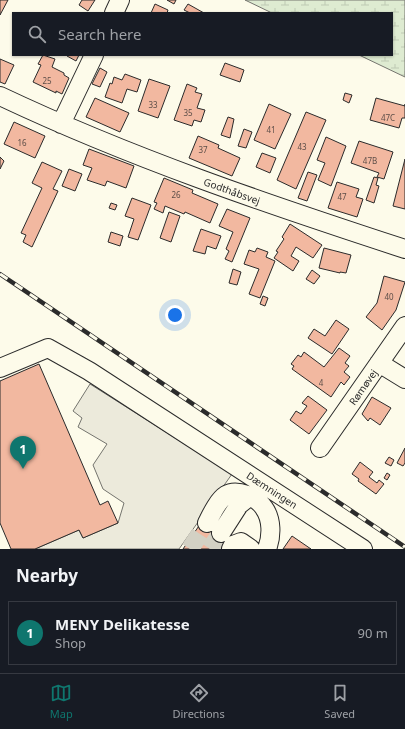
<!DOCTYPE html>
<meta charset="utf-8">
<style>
:root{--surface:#171b24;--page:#242831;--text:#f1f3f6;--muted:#9ea1a6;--line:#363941;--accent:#0f766e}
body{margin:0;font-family:"Noto Sans",sans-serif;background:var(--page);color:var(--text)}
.you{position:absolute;left:175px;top:315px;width:14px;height:14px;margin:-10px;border:3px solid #fff;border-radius:50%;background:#1a73e8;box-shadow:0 0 0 6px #1a73e833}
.badge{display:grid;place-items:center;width:26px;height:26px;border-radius:50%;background:var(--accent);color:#fff;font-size:13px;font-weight:700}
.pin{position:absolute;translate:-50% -33px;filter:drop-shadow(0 1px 2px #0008)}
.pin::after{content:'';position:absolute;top:21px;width:14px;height:12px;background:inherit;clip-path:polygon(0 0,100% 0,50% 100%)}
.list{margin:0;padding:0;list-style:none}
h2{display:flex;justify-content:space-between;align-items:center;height:52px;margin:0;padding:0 16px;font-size:17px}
h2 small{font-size:13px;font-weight:400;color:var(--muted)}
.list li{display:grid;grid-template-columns:26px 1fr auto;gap:12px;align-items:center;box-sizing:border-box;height:64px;margin:0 8px 8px;padding:0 8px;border:1px solid var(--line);border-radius:0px}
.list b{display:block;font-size:15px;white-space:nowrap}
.list p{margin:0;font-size:13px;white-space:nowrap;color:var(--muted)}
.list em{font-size:13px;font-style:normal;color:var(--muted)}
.icon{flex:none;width:22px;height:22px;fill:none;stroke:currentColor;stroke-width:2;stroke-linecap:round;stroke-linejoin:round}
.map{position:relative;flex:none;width:405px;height:549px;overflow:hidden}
.search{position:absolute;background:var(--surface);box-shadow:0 1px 3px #0004;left:12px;right:12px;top:12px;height:44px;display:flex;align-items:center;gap:10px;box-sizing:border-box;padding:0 14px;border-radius:0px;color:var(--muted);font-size:15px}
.sheet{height:124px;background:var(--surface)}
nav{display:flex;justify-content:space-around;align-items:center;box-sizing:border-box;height:56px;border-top:1px solid var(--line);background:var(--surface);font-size:11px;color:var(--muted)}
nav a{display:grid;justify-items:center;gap:2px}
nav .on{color:var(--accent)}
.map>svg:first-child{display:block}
</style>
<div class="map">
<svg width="405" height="549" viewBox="0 0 405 549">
<defs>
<pattern id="wetland-marsh" width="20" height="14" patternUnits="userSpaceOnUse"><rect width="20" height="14" fill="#deebd1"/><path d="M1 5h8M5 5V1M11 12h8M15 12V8" fill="none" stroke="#bfcab4"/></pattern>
</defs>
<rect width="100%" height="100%" fill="#fdfbea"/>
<path fill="url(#wetland-marsh)" stroke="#74746e" d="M245,0H405V77L359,55H392V13H272Z"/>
<path fill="#eceadb" stroke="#74746e" d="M90,384L232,474L179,549H35L79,530L83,538L118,523L124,503L103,489L93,465L107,444L78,427L82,418L73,411Z"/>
<path fill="#f2b8a0" stroke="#2b2b2b" d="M0,0H8L0,15Z
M82,0H95L88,11L79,5Z
M167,0H176L174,4Z
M155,4L168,10L167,13H151Z
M188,4L204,13H190L184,10Z
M43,55L55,59L52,67L64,73V75L69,78L62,94L56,91V93L33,82L41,65L38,64Z
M68,55H79L76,61L67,56Z
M0,59L14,65L5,84L0,82Z
M225,63L244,70L240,82L220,75Z
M100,68L107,72L100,87L92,84Z
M125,74L141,80L137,92L127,89L122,103L105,97L110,83L112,84L114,77L122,80Z
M149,79L170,86L158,118L138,111Z
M187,84L197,88L195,92L202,94L197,108L205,110L201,122L194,120L192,126L174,120Z
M345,93L352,95L349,103L343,100Z
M95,98L129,113L120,132L86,117Z
M376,98L405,106V104V118H402L399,128L370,120Z
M269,104L291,114L275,149L254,140Z
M306,112L326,120L296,189L277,180Z
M228,117L234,119L230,138L221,135Z
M14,122L45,136L35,158L4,144Z
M244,129L252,132L246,148L238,146Z
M198,136L219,145L218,148L240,158L232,176L189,158Z
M326,137L346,146L331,186L318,180L325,163L317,160Z
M359,141L393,152L384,179L377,177L379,173L351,163Z
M89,149L134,166L126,188L107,181L105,186L87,180L92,168L83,165Z
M262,153L276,158L270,173L256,167Z
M0,157L4,161L0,169Z
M405,159V209L393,206Z
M42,162L62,171L53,189L58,191L32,247L23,242L26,235L21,233L42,188L32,183Z
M69,169L82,174L75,191L62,186Z
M308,172L317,175L307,201L298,198Z
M374,177L378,178L376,185L379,186L374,203L366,200Z
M164,178L193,190L192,193L218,204L210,223L185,212L184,214L165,206L163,213L154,209L157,203L154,202Z
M337,182L359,189L356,197L363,199L357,217L328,208Z
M132,198L151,205L138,240L128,237L134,219L125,216Z
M111,203L117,205L115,210L109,208Z
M227,209L250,218L232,262L225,259L229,251L226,249L233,232L219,226Z
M169,212L180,216L171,242L160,238Z
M290,224L322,245L313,258L296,247L291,256L299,261L293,271L274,258L278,252L276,251L284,239L282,237Z
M201,229L221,236L216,249L207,246L205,254L193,251Z
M111,232L123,236L120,246L108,242Z
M257,248L268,252L266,257L275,261L260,298L249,294L259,269L244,264L249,250L255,252Z
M324,248L351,255L346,273L340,272V273L319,268Z
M233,269L241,272L237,285L229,283Z
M312,270L320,276L314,284L306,279Z
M384,276L405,282L396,310L382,330L366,317L377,303Z
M263,296L268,298L265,306L260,304Z
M336,320L349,329L332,354L308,338L314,329L325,336Z
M339,348L350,356L345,363L349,366L344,372L350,377L344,385L341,382L331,397L292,369L294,366L291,364L298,355L301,357L304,352L324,367Z
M39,364L100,505L108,501L118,523L83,538L79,530L35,549H11L0,523V381Z
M308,396L327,410L309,434L290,420L296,411L301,414L307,406L302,403Z
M372,397L391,408L380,425L370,418L368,421L362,414Z
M405,448V463L403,466L397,463Z
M389,457L394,460L391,466L385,463Z
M360,462L373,472L369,477L377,483L379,480L384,484L376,494L358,481L359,479L352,474Z
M387,473L390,475L387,480L384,478Z
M203,520L227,537L219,549H183Z
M292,536L311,549H283Z"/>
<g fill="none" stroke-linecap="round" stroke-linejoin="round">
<path stroke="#d3d1c4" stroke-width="18" stroke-dasharray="18 9" stroke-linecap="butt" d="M190,549L207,523
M210,549L221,533"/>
<g stroke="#2b2b2b" stroke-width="20">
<path id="minor" d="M114,13L120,0
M0,96C131,158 267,204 405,249
M61,124L94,55
M379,363L405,379
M0,368L48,348L89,371L363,549
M320,448L405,326
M207,523C211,515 218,500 226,495C237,488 257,497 264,508C272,519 272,536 267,549
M221,533L239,505L249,497
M231,549L233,545L241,542L251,549"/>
</g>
<use href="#minor" stroke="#fdfbea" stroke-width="18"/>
<g stroke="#2b2b2b" stroke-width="4.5">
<path id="rail" d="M0,274L405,547"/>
</g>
<use href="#rail" stroke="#fdfbea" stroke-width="3" stroke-dasharray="9" stroke-linecap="butt"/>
</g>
<g text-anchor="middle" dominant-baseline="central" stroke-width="3" stroke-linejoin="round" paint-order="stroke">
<g font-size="8" fill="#5d4e48">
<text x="47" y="80">25</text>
<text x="153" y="104">33</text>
<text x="188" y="112">35</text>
<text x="388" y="117">47C</text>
<text x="271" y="129">41</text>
<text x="22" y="142">16</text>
<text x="302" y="146">43</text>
<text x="203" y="149">37</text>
<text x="370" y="160">47B</text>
<text x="176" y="194">26</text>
<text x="342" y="196">47</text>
<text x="389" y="296">40</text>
<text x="321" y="382">4</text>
</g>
<g font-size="10" fill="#2b2b2b" stroke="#fdfbea">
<text transform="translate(232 191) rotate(20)">Godthåbsvej</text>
<text transform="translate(363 387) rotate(-55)">Rømøvej</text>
<text transform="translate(272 490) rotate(33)">Dæmningen</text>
</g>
</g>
</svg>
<div class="you"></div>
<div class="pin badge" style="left:23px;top:469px">1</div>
<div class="search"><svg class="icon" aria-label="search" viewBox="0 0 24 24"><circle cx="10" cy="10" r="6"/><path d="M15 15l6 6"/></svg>Search here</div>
</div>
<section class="sheet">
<h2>Nearby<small></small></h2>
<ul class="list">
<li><span class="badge">1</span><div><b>MENY Delikatesse</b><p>Shop</p></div><em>90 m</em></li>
</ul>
</section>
<nav>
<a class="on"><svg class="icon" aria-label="map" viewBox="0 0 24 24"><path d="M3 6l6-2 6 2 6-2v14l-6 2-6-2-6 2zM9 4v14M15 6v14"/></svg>Map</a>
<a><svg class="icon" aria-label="directions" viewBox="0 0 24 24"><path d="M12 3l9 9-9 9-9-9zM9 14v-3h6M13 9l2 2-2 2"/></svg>Directions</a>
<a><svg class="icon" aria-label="saved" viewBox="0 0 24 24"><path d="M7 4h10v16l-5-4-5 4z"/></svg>Saved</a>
</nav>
